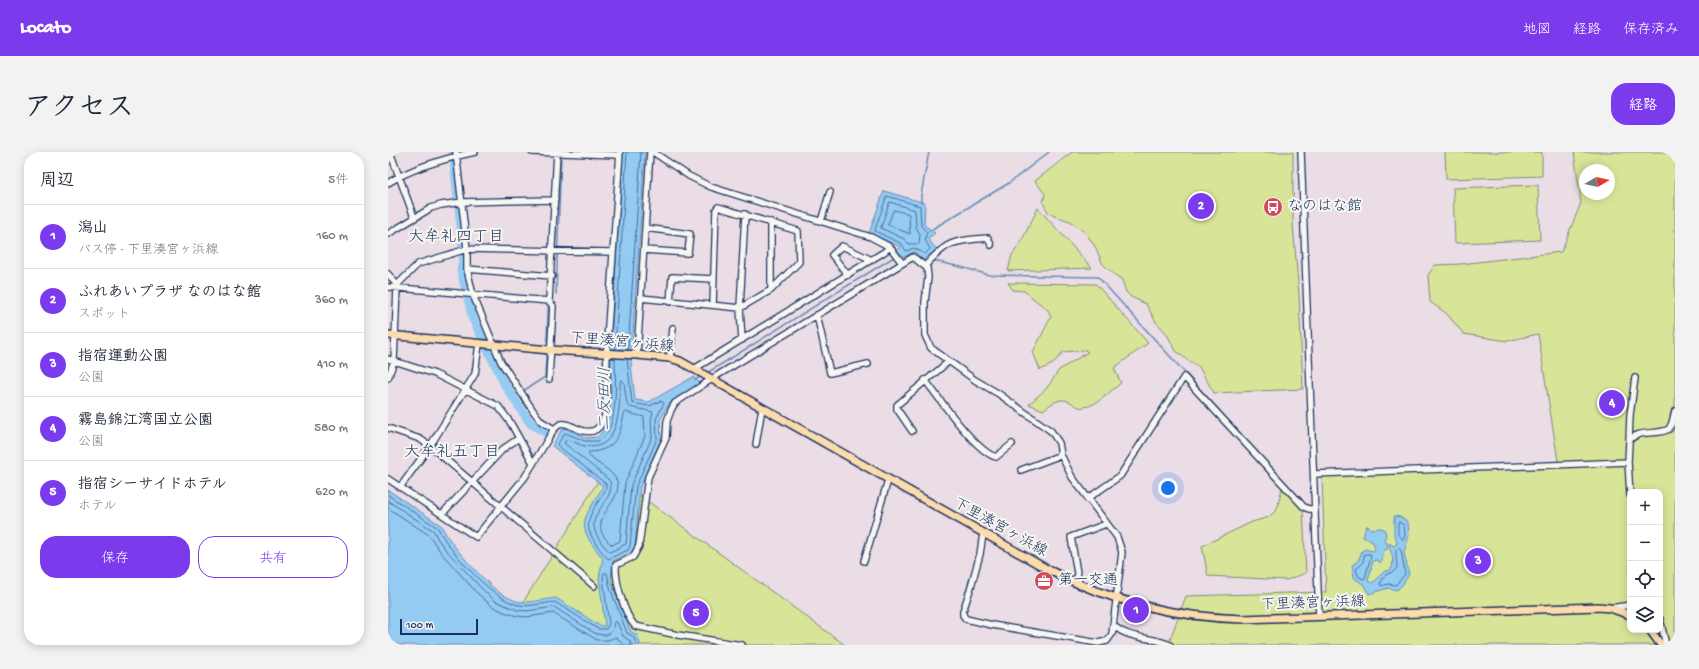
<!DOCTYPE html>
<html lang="ja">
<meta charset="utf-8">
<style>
:root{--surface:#fff;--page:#f2f2f3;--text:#1f2937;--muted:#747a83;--line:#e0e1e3;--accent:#7c3aed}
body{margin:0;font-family:"Gochi Hand","Klee One",sans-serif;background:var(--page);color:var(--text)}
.controls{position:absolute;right:12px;bottom:12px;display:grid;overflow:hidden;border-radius:8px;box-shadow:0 2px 10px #0003}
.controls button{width:36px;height:36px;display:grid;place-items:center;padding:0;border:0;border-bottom:1px solid var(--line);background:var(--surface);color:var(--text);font:20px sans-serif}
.compass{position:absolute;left:1191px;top:12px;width:36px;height:36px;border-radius:50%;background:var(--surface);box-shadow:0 2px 10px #0003;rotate:81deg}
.scale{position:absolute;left:12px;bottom:10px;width:78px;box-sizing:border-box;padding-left:4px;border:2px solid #1b2f5e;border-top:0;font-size:11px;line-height:14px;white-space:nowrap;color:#1b2f5e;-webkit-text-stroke:3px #f6f6f2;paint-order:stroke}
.you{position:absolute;left:780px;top:336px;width:14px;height:14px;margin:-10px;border:3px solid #fff;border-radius:50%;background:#1a73e8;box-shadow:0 0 0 6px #1a73e833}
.badge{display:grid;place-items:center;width:26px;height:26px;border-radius:50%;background:var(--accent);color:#fff;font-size:13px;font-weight:700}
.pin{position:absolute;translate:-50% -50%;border:2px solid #fff;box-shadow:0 1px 4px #0006}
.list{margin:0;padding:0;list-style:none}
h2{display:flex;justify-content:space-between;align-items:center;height:52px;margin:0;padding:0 16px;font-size:17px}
h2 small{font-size:13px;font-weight:400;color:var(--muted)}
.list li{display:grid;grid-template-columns:26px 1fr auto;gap:12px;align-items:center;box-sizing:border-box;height:64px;padding:0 16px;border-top:1px solid var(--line)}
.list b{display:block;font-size:15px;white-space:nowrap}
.list p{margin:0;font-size:13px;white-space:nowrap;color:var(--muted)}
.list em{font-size:13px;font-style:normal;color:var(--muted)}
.actions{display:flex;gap:8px;padding:12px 16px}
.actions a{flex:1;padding:9px 0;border:1px solid var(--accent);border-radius:16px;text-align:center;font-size:14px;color:var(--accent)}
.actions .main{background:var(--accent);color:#fff}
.icon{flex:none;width:22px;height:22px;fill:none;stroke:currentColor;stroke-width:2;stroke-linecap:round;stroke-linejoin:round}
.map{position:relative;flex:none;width:1287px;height:493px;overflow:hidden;border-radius:16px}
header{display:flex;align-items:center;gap:24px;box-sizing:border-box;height:56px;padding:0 20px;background:var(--accent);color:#fff}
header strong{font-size:19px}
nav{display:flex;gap:22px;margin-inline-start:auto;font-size:14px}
.intro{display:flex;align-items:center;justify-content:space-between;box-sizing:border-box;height:96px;padding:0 24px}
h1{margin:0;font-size:28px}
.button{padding:10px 18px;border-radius:16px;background:var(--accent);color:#fff;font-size:14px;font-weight:700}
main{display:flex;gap:24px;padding:0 24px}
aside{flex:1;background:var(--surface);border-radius:16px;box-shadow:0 2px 10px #0003}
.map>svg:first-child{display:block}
</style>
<header>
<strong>Locato</strong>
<nav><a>地図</a><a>経路</a><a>保存済み</a></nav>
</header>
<div class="intro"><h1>アクセス</h1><a class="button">経路</a></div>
<main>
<aside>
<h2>周辺<small>5件</small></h2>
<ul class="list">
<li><span class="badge">1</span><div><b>潟山</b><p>バス停 · 下里湊宮ヶ浜線</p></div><em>160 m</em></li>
<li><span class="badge">2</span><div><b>ふれあいプラザ なのはな館</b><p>スポット</p></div><em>360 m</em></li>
<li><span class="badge">3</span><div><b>指宿運動公園</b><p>公園</p></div><em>410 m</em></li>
<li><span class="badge">4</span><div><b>霧島錦江湾国立公園</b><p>公園</p></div><em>580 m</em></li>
<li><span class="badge">5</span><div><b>指宿シーサイドホテル</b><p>ホテル</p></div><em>620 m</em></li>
</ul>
<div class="actions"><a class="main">保存</a><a>共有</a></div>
</aside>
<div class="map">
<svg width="1287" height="493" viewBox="0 0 1287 493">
<rect width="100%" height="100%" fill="#ebdde5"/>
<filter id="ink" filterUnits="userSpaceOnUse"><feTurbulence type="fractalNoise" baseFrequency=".025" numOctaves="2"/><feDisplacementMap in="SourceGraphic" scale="8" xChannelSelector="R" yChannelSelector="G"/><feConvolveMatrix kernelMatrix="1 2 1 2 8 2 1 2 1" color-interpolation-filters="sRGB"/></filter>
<g filter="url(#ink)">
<path fill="#d8e598" stroke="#7a8a7b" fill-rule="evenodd" d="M684,0H905V72L911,143L915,237L826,241L811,215L799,208L788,199L778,181L768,170L758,152L743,145L738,140L734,128L723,120L714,111L708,96L698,81L682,69L666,64L660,60L655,51L657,42L647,29Z
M1057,0H1154V24L1058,27Z
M1186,0H1287V493H780L798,444L938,440L934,324L1171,315L1150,182L1119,189L1076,182L1058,161L1042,150L1040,123L1047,113L1073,112L1173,100L1193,51ZM1197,18H1221V42H1197ZM1242,340H1272V478H1242Z
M1150,33L1152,88L1067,91L1065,36Z
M650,56L704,116L620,119L624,103L632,92Z
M620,131L708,132L760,191L726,216L733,231C722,239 710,253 697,255C689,257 686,251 680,249C671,245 662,253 655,258L641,252L659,236L671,218L700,200L697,198L675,200L665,212L652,218L645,200L663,165L660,158L636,139L625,138Z
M217,318L457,493H137L134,452Z
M894,336L915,357L918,421L899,428L820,424L814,394L864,370L881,365L889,357Z"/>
<path fill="#94cbf3" stroke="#648db7" d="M235,0H257L243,211L247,248L261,250L305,225L312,231L280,253L272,268L273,287L252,335L247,395L243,401L225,409L223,427L225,435L243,480L250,483L252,493H0V338L54,374C59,390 97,430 112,441C117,444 123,447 128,449C141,452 156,447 168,446L212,474H217L211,426L215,406C207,397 193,381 197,367C200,358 210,344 215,334L164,294L173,279L177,276L198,286L210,285L218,275L223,245V188Z
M496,39L537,51L536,73L547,81L540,87L549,98L535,108L526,100L516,105L509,99L513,95L481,81Z
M1006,364L1012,365L1020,370L1021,383L1016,401L1021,422L1015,432L1009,438L1000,436L981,442L975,432L966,426L964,413L970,409L974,399L977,397L985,399L987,397L985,390L975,385L978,374H980L982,377L992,376L996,377L998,381L996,390L1000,391L999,397L996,398L994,409L993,411L988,408L985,409L980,429L983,431C994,427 990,419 1003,418C1006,413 1005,400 1001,397L1002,391L1005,394L1008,393L1009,390L1006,383Z"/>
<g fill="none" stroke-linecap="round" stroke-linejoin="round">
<path stroke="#4b6d9a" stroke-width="1" d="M499,44L532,54L533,74L539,80L537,88L542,97L537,102L526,96L518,99L514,92L487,79Z
M502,50L527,58L528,75L532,82L531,92H521L516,87L493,76Z
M506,58L521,62L522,82L500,73Z
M227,197L239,0
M240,198L253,0
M227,206C227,227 232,279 210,289H197L177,281L169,293L218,332V337C213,346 204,357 201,368C197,381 213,399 220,407L240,398L242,394L248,334L269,287L268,267L276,251L273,249L261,254L244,251L239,207
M234,228L236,230C240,263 237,252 265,260L263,268L264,285L243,333L238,392L222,400C215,394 204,380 206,370C208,356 231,340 220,327L176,291L179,287C185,289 191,293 197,294C232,301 232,253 232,230Z
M238,260L256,265L257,284L237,331L232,389L224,393C193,368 236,352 229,329C224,317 207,312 200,302L201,300C227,299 232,284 236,262Z
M0,343L50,376C60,398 106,449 131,453C143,455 155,451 167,450L210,477H218L221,472L215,426L216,421H219L222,436L239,481L246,485L248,493
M0,349L46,379L49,386L58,398L94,437L107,449L129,458L138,459L166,455L208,482L217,483L222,481L225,477L226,470H229L235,484L242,489L243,493
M0,356L41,383L54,402L90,442L104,454L116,460L129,464L139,465L165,461L209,488H220L228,485L236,493
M1011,370L1016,373L1017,383L1015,388L1010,382V372Z
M1011,396L1013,398L1017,422L1008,433L1000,432L993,434L992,432L997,423C1015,417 1007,415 1008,399Z
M977,402H982L983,404L977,426L975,427L970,424L968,417L974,412Z"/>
<path stroke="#648db7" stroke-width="1.5" d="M533,51V43L541,0
M541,79L621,31L661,0
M546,109L573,115L601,123L710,125L870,301
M168,142L173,2
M159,190L160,154
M319,221L506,105
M307,228L314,224
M135,239L157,225L158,205
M125,245L131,240
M896,329L916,351"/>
<path stroke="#94cbf3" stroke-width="9" d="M65,0L76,102L73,118L85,167L117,233L142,271L159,281"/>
<g stroke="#1b2f5e" stroke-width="8">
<path id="minor" d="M2,0L26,65
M68,0L79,97V117L85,143L113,210L146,260L153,269L166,277
M144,0L231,3
M265,0L301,24L323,35L483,85L502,95L514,111
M913,0L931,465
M0,31C24,16 59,6 87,0
M433,69L442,40
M383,70V138
M0,82L43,56L53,53L74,50L167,48
M256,98L300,101L302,82L257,76
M537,114C560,88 566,89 600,86L603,93
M79,117L164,124
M0,122L9,133V136L6,209L0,226
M460,123L444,103L454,94L484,108
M9,133L30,112L79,97L225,100
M0,135L161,149
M253,146L352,156L383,138L411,110L410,79L330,55L328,58L325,153
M282,150L284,125L326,127
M429,163L442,221L480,212
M354,188L352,156L357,62
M249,203L262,0
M282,206L285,176
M0,207L47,222L110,254L122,270L145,311
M306,217L496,100L502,95
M161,227L165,154L161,149L169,0
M537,228C552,247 587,299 608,305L624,292
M0,276L32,287L42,294L206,434
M524,279L509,257V253L560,210
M1241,289L1242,263L1247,226
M368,292L374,256
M633,318L673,303
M926,322L1240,310
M0,327L88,385L137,325L166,277C168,276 170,273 173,272C178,270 184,275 188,276C206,285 215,276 218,258L219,188L232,0
M13,334L42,294L87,222L91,192
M1242,343L1240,310L1241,289C1249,277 1269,284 1281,277L1284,271L1287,259
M699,347L732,324L796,225L916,355L921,357H927
M54,362L115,297L131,286
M476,409L500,328
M691,433L683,385L718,372
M1223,456L1242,453
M1272,467L1278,493
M725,473C741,488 763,484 782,493
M354,493L290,483L247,474C236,462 227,429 228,413L245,405L251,394L260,325L278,286L279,269L283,258L287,251L330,223L525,105L539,116L540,125L537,150V183L543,196L587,228L611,242L663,279L671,291L673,303L684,325L729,385L734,400L724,482L719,489L710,491L604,473L578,467L575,463V459L582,438L592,402L595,382"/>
</g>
<g stroke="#1b2f5e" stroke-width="10">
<path id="major" d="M0,183L162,198L249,203L282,206L292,209L659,417C720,449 785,465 854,467L1210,455L1222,456L1242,463
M1262,478L1273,493"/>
</g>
<use href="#minor" stroke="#f6f6f2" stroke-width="5.5"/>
<use href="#major" stroke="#fcdcac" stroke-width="7"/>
</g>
</g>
<defs>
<g id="bus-disc" transform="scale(1)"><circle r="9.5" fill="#d1495b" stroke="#f6f6f2"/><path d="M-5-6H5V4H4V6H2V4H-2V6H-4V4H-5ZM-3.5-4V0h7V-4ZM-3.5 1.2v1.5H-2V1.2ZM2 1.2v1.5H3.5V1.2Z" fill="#fff"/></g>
<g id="office-disc" transform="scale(1)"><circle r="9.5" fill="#d1495b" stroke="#f6f6f2"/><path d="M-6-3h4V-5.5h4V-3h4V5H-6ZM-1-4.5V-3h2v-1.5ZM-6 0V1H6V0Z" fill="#fff"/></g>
</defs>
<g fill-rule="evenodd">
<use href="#bus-disc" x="885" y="55"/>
<use href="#office-disc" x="656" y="429"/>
</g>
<g text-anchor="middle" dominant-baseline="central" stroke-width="4" stroke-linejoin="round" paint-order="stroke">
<g font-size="15" fill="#1b2f5e" stroke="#f6f6f2" text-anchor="start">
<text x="899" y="55">なのはな館</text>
<text x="670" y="429">第一交通</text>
</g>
<g font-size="15" fill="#1b2f5e" stroke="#f6f6f2">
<text transform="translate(234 191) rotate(5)">下里湊宮ヶ浜線</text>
<text transform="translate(612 376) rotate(29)">下里湊宮ヶ浜線</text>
<text transform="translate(925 452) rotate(-2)">下里湊宮ヶ浜線</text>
</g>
<g font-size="16" fill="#1b2f5e" stroke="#f6f6f2">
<text x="68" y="86">大牟礼四丁目</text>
<text x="64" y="301">大牟礼五丁目</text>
</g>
<g font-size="16" font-style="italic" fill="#395683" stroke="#f6f6f2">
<text transform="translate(218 247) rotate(-90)">二反田川</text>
</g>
</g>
</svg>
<div class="controls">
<button>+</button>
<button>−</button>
<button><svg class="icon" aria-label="locate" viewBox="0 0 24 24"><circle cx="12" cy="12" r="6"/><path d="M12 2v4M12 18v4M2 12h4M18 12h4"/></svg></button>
<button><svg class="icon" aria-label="layers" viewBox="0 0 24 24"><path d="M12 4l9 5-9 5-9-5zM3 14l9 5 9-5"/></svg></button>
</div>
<svg class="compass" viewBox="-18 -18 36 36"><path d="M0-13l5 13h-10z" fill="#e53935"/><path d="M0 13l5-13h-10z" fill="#747a83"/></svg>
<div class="scale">100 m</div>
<div class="you"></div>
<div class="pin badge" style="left:748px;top:458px">1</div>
<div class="pin badge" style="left:813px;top:54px">2</div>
<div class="pin badge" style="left:1090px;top:409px">3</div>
<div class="pin badge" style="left:1224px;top:251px">4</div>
<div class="pin badge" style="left:308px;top:461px">5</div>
</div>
</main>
